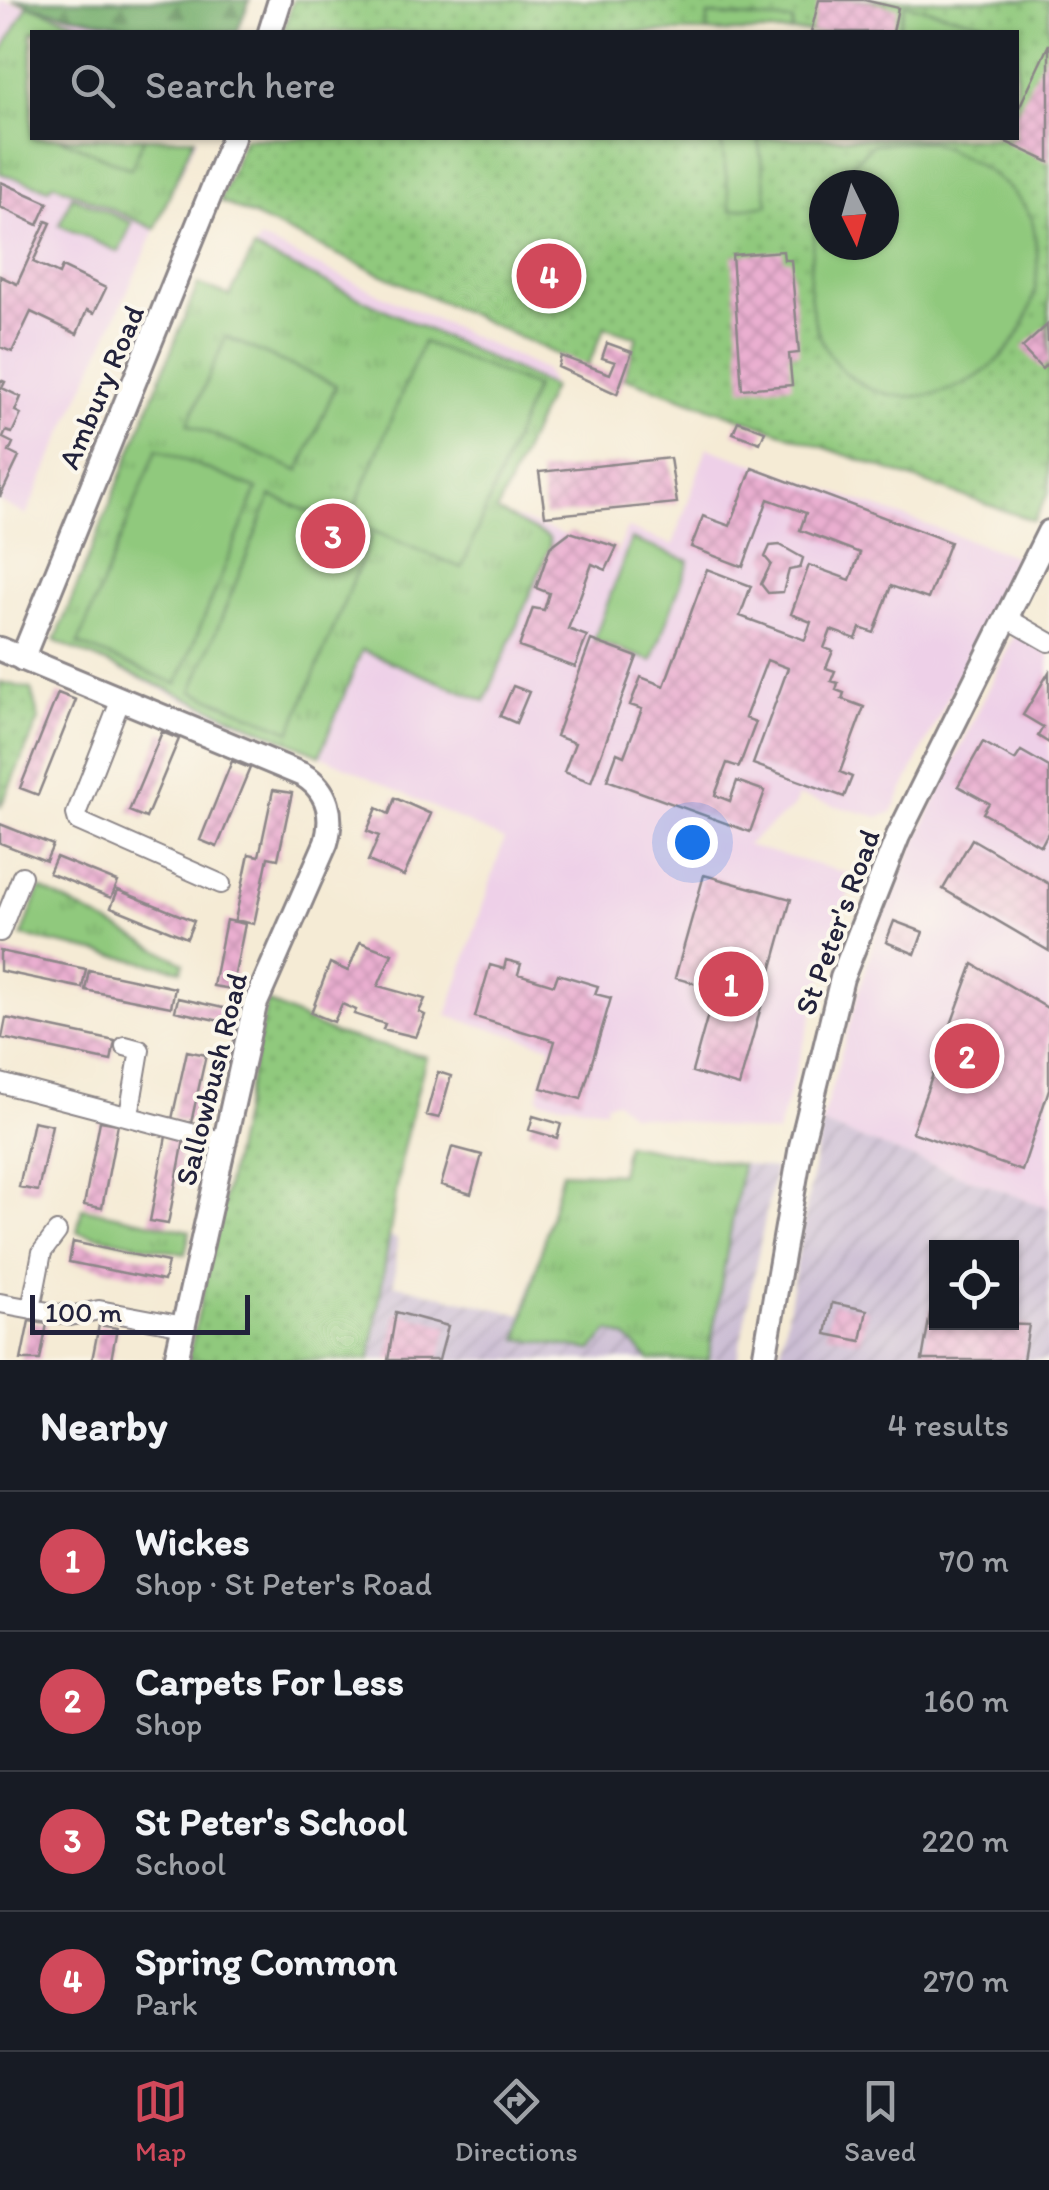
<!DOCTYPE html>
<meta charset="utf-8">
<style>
:root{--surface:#171b24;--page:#20242c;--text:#f1f3f6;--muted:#9ea1a6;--line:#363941;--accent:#d1495b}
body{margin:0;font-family:Itim,sans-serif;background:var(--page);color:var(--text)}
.controls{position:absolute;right:30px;bottom:30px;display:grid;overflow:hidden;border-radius:0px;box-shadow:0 2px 8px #0004}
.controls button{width:90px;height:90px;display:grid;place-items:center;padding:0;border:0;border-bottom:2px solid var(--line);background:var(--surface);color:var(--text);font:50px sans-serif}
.compass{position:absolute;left:809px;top:170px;width:90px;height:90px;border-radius:50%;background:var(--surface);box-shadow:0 2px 8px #0004;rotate:175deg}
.scale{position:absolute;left:30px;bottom:25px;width:220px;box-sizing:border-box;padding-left:10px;border:5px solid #22223b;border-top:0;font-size:28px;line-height:35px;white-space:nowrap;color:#22223b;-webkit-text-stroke:8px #fbf7ec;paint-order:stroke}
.you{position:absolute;left:692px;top:842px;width:35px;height:35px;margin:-25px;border:8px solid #fff;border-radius:50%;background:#1a73e8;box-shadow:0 0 0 15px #1a73e833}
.badge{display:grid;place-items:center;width:65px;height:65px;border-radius:50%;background:var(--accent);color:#fff;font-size:32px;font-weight:700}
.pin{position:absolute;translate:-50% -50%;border:5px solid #fff;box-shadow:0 2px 10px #0006}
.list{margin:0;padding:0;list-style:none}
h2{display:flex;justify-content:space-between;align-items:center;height:130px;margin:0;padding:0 40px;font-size:42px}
h2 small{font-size:32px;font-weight:400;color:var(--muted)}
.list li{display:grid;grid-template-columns:65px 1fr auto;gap:30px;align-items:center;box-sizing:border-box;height:140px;padding:0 40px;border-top:2px solid var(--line)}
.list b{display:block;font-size:38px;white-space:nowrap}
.list p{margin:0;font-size:32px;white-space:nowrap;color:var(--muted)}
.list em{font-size:32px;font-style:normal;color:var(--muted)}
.icon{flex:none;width:55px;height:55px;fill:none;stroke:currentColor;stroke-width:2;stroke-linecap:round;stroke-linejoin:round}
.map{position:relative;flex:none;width:1049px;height:1360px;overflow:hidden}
.search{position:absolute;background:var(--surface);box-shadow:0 2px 8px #0004;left:30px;right:30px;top:30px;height:110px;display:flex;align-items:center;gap:25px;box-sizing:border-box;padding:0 35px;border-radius:0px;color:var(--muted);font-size:38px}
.sheet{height:690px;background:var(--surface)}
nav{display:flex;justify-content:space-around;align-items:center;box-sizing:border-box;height:140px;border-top:2px solid var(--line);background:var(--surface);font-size:28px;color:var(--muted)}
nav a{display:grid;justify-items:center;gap:5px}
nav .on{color:var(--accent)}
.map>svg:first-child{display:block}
</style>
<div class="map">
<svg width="1049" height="1360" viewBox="0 0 1049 1360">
<defs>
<pattern id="industrial-furrows" width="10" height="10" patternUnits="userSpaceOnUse" patternTransform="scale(2.5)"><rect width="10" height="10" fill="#ccbed4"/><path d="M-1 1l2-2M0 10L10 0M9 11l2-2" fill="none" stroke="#afa3b7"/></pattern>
<pattern id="grass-tufts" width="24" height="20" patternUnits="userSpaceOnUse" patternTransform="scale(2.5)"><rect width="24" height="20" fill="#90c97d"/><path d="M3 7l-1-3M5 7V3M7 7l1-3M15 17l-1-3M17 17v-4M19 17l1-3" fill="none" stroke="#7cac6d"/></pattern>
<pattern id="forest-firs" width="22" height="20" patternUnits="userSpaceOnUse" patternTransform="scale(2.5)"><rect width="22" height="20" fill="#74ad6c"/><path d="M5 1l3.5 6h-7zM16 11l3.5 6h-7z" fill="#5f8c5a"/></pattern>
<pattern id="park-dots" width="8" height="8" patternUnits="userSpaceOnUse" patternTransform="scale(2.5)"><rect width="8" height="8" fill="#90c97d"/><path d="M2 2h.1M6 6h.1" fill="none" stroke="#7cac6d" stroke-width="1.8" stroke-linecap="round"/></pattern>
<pattern id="building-cross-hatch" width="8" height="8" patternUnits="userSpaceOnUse" patternTransform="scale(2.5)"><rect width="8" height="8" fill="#eaafd0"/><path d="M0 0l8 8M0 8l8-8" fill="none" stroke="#c896b4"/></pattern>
</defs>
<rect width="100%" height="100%" fill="#fbf7ec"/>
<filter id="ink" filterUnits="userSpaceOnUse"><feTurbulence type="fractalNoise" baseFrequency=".01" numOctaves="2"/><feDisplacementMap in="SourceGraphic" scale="20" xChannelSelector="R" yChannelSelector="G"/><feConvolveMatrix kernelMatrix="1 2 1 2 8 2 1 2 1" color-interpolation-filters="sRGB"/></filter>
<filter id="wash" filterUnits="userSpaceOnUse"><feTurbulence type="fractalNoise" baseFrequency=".0048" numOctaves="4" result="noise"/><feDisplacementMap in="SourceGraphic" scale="40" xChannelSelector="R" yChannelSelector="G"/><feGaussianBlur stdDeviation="2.25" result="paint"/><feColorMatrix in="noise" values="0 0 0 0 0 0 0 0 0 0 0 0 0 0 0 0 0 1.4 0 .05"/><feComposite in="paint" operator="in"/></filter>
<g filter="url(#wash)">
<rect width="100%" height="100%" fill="#f5ebd5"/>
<path fill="#eed0e8" d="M0,0L64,16L200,32H32V138H197L26,515L0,502Z
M260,239L545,370L552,387L498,512L617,553L627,528L673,545L707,447L1017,557L892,812L880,817L798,796L794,807L746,845L854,875L777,1134L631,1114L616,1101L606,1103V1109L541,1100L538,1096L551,1046L447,1016L504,840L320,755L215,714L55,641L198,284L230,296Z
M1015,634L1049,654V1208L821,1124L882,912Z"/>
<path fill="url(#industrial-furrows)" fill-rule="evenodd" d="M821,1124L1049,1208V1360H779ZM936,1248H1012V1322H936Z
M626,1144L775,1169L737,1360H368L390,1237L397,1239L394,1284L522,1315L558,1187L616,1197Z"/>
<path fill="url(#grass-tufts)" stroke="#59765c" stroke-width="2.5" d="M28,5L103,32H32V138H194L155,229L53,183L49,189L0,173V55Z
M254,249L552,387L497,511L549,538L550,547L485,701L362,650L320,755L55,641L198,284L230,296Z
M40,888L184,963L181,970L22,936Z
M626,1144L742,1165L708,1360H650L626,1337L609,1331L592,1350L518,1339L562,1172L620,1174Z
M82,1208L190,1231L185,1254L77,1232Z"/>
<path fill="url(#forest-firs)" stroke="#4b6854" stroke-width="2.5" d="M12,0H250L237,32C162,33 85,22 12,0Z"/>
<path fill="url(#park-dots)" stroke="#59765c" stroke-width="2.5" fill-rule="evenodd" d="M293,0H1049V492L1034,521L623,377L637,337L605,327L587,368L220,201L244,138H1016V32H283ZM824,185H884V245H824Z
M0,682L31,689L39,720L0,808Z
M267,1002L332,1033L426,1057L403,1148L370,1360H188Z"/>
<path fill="#90c97d" stroke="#59765c" stroke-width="2.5" d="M905,4L1010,29L1009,32H898Z
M708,15L793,21L792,32H707Z
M59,138H144L131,169Z
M758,138L768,205L731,210L721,139Z
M928,141C967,157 1007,176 1030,215C1035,224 1035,241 1037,252C1049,440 742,467 824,197V245H884V185H830L873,144Z
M72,196L132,223L119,252L59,225Z
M226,337L336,385L299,471L188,424Z
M423,342L535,387L462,568L349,521Z
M157,449L257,489L177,684L78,644Z
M271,496L371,537L291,731L192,691Z
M631,539L689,561L652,661L594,640Z"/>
<g id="blocks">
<path fill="url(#building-cross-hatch)" d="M819,0H864L898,8L893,32H811Z
M1049,44V162L1004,141L1016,138V114Z
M1,182L48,203L38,225L0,207Z
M46,221L51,223L33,262L59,274L62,267L106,288L94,313L87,310L77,334L31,312L12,352L0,347V276L17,284Z
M783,251L784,260H791L799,353L789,354L792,385L742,389L732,255Z
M1047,325L1049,362L1042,369L1022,348Z
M607,343L632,352L617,394L558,367L561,356L610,374L615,362L602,358Z
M0,380L5,382L2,388L21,397L15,411L21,414L12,433L6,431L3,438L13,443L9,452L19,457L0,497Z
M738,421L765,431L760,443L733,433Z
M670,458L677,503L545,516L539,472Z
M752,468L950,542L928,599L891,586L874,633L860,628L856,639L831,630L824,648L833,651L826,668L835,671L831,681L838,683L836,690L844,693L842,699L864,707L840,772L852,777L844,797L753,764L788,668L767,660L745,718L756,722L739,767L727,763L715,795L730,801L737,781L765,791L750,832L607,780L617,753L624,756L642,709L630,705L641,677L664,686L707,569L751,586L740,616L805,640L811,622L791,614L809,565L850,580L860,553L800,530L806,513L768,499L743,567L691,547L703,516L730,526Z
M570,532L617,547L606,570L592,564L568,629L587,636L575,667L519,647L533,608L544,610L549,593L536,588L550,547Z
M780,545L803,558L800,568L789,570L783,592L768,593L761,584L771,564L765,557L770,546Z
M591,640L637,657L591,782L564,772L575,743L556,736Z
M1049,672V743L1038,736L1043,727L1023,715Z
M513,686L529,692L516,723L500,716Z
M58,693L76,700L38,795L20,788Z
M162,732L179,739L146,818L129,811Z
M983,742L1015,760L1021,751L1049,767V831L1041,846L983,813L989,803L958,786Z
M232,761L250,768L217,847L200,840Z
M273,790L292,793L278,859L268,857L254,924L235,920L249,854L259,856Z
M395,798L431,814L404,876L368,861L379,836L367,831L377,808L389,814Z
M0,824L53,845L46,861L0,843Z
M972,839L1049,884V951L943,889Z
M56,857L118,882L111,898L49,873Z
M704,875L791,899L739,1086L692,1072L715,989L675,978Z
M118,890L194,921L187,938L111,907Z
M226,920L245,924L232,989L213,986Z
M894,921L923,932L915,954L886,942Z
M360,942L392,954L378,986L425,999L419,1012L425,1015L416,1037L383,1029L385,1024L354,1014L356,1010L342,1004L334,1022L311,1013L330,963L348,971Z
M0,951L86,969L82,988L0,971Z
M506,960L521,964L518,974L554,985L558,974L598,986L595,994L611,998L581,1099L541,1088L555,1041L475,1017L490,965L504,969Z
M973,964L1049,1009V1089L1022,1171L912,1132Z
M89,970L175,988L171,1007L85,990Z
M178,998L232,1010L229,1023L175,1011Z
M6,1018L115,1041L111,1061L2,1038Z
M187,1051L206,1055L191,1123L172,1119Z
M438,1072L451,1076L439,1118L426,1115Z
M533,1116L561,1124L557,1138L529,1130Z
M33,1121L52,1125L38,1191L19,1187Z
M100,1121L118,1124L102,1208L84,1205Z
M166,1136L184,1140L168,1224L150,1221Z
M452,1147L482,1155L471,1194L441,1185Z
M73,1242L168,1262L164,1281L69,1262Z
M832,1303L867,1310L861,1341L826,1334Z
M931,1308L936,1309V1322L1029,1325L1023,1360H922Z
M396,1312L448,1326L439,1360H388Z
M29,1321L47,1324L40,1360H21Z
M99,1325L117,1328L111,1360H92Z"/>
</g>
</g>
<g filter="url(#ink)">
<use href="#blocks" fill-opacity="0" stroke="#8c8688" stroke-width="2.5"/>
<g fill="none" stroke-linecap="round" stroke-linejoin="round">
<g stroke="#8c8688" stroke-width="22">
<path id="minor" d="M1005,617L1049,642
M121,699L76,814L78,821L221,884
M0,932L22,876
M125,1046L140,1050L129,1115
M0,1083L225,1142
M0,1303L70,1316L99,1310L184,1326
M31,1309L42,1252L57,1232"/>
</g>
<g stroke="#8c8688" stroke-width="28">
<path id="tertiary" d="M270,32L280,0
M0,649L303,775C328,790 334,815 326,843L255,1005L176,1360
M22,659L233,138
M764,1360L801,1146L842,978L898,836L1049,532"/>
</g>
<use href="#minor" stroke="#fff" stroke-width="18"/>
<use href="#tertiary" stroke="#fff" stroke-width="22"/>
</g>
</g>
<g text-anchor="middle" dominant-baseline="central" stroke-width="8" stroke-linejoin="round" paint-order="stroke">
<g font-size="30" fill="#22223b" stroke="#fbf7ec">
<text transform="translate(101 387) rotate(-67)">Ambury Road</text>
<text transform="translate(837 922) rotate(-70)">St Peter's Road</text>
<text transform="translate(211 1079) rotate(-76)">Sallowbush Road</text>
</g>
</g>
</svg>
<div class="controls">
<button><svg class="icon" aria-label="locate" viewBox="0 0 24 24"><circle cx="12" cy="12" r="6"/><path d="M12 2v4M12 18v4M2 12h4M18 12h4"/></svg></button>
</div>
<svg class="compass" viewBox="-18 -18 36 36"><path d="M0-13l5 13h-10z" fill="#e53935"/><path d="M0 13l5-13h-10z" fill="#9ea1a6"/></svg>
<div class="scale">100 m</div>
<div class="you"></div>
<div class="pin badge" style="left:731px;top:984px">1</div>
<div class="pin badge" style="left:967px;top:1056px">2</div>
<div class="pin badge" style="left:333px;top:536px">3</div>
<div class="pin badge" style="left:549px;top:276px">4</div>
<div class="search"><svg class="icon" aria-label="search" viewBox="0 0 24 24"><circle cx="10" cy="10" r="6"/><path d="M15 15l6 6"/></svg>Search here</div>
</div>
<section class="sheet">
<h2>Nearby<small>4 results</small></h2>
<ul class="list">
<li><span class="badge">1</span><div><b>Wickes</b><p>Shop · St Peter's Road</p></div><em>70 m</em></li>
<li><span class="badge">2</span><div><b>Carpets For Less</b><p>Shop</p></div><em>160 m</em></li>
<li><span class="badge">3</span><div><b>St Peter's School</b><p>School</p></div><em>220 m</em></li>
<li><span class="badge">4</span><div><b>Spring Common</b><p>Park</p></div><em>270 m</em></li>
</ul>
</section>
<nav>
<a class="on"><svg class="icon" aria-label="map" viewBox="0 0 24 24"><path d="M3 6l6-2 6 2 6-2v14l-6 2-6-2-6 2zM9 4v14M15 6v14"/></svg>Map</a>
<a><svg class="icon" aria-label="directions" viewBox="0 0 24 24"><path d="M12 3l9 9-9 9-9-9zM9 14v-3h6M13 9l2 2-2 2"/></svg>Directions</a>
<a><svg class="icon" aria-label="saved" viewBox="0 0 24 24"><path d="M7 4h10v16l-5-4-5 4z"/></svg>Saved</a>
</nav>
